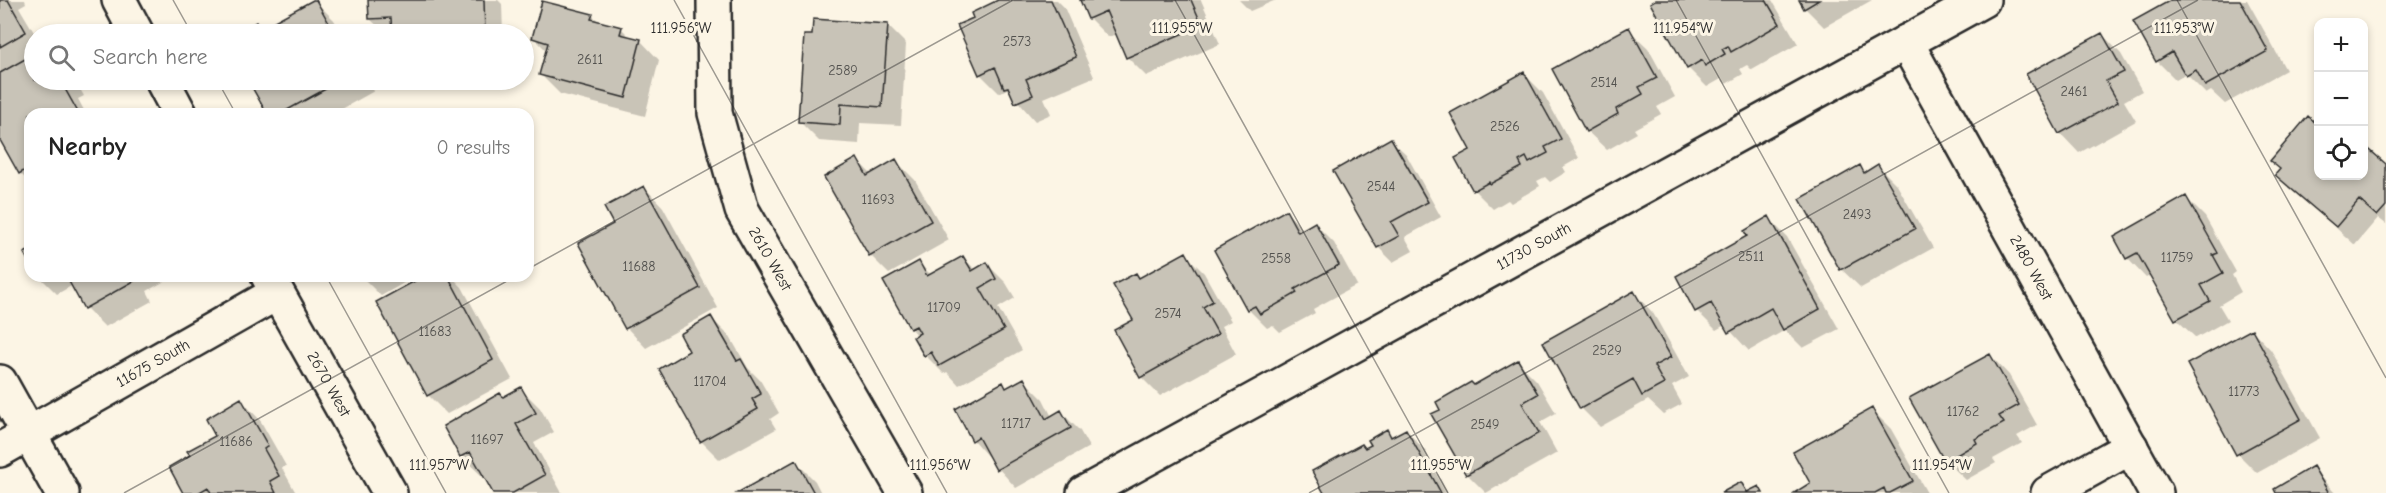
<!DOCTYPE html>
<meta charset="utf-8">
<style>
:root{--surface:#fff;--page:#f6f6f6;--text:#222;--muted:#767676;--line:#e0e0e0}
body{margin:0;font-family:"Comic Neue",sans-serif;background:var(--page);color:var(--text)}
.controls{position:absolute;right:18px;top:18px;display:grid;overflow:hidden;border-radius:12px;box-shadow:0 3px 9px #0003}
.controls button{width:54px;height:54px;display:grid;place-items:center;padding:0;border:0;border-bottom:2px solid var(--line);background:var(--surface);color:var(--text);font:30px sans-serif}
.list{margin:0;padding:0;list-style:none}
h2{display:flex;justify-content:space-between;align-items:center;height:78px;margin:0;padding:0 24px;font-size:26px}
h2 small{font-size:20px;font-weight:400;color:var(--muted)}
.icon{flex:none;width:33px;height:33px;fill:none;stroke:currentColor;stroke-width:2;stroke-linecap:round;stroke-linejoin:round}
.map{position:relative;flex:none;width:2386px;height:493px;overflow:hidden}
.search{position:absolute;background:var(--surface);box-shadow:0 3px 9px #0003;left:24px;top:24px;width:510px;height:66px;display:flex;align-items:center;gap:15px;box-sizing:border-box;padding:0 21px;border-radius:33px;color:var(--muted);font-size:22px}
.panel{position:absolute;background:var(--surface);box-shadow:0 3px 9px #0003;left:24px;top:108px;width:510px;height:174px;border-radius:18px}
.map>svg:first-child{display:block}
</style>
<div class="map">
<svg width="2386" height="493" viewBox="0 0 2386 493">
<rect width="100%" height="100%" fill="#fcf5e5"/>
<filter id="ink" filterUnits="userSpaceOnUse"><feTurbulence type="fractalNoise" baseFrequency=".0167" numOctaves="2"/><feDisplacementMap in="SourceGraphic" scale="12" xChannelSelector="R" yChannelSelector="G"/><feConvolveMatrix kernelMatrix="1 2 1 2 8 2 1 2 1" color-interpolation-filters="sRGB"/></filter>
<g filter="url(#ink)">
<path fill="#0003" d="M0,0H25L26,3L19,7L35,34L34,80H75L84,96L78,99L86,114H30V183L20,173L0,137Z
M370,0H498L502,4L503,34H386L370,19Z
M1000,0H1057L1064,7L1094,77L1044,98L1051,114L1035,121L1007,89L999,93L980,74L975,18Z
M1081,0H1201L1220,44L1146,76L1127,57L1117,34L1108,37L1089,18Z
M1239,0H1276L1250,11Z
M1658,0H1772L1798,44L1752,70L1747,65L1740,69L1743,74L1726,84L1721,79L1707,87L1688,68Z
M1800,0H1872L1824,27L1805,8Z
M2174,0H2247L2286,70L2225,104L2211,91L2206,94L2186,74L2176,80L2157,61Z
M315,1L334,20L342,34H238L256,24L262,30Z
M592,15L599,22L621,28L631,38L640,40L659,60L645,116L560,94L541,75L547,51L534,38Z
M887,25L906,44L901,125L860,123L859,144L819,141L800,122Z
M1628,29L1648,48L1675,97L1657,107L1661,114L1634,129L1637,133L1607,150L1587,131Z
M2102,34L2121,54L2142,91L2124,101L2136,121L2079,153L2060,133Z
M1524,74L1543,93L1579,158L1563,167L1566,172L1550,182L1545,177L1537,181L1540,186L1511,203L1508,200L1493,209L1474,190L1472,150Z
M250,80H367L374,91L333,114H269Z
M2308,118L2318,127V176H2364V147L2386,166V224L2378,218L2355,245L2277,175Z
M1391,140L1406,154L1441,217L1405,237L1413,251L1393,262L1378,247L1335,171Z
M857,160L872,175L896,161L915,180L949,240L889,274L870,255Z
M1878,166L1897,185L1933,248L1861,288L1841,269L1860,167L1866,173Z
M644,187L663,207L718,308L646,348L627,328L580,244L615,224Z
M2186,198L2205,217L2236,272L2232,275L2241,292L2219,305L2228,320L2196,338L2176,319L2151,275L2146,278L2127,258L2116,238Z
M1286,212L1304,230L1315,224L1334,243L1357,285L1313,309L1315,313L1280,332L1273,325L1267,328L1248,309Z
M1768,218L1787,237L1839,329L1803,348L1785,330L1749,351L1725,325L1716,330L1697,311L1678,277L1749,237Z
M1185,254L1204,273L1231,321L1221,326L1236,354L1160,396L1141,377L1136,274L1140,279Z
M963,258L976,270L987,264L1006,283L1015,298L998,308L1022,350L959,385L947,372L944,374L925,355L918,336L911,328L919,263L931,275Z
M39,276H174L147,291L152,301L105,327L86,308L73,285L57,294Z
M361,276H416L381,296Z
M427,276H451L462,287L512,379L447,414L428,395Z
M1634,293L1653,313L1689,377L1672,386L1682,404L1663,414L1648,400L1600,427L1581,408Z
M711,318L730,337L748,368L760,380L779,413L770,419L776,429L720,460L701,441L691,352Z
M2252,330L2271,350L2320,438L2257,473L2238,454Z
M1990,355L2009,375L2037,425L2017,436L2022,443L1993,459L1996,463L1966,480L1946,461Z
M1518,362L1537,381L1556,413L1540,422L1557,453L1486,493L1467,474L1474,387Z
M1024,380L1043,399L1052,417L1061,412L1080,431L1089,447L1016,488L973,440L1003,384L1008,389Z
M521,389L540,408L554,432L534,443L562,493H495L484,474L481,475L461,456L504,399Z
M241,400L260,420L286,466L282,468L296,493H185L192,456L217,436Z
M1872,410L1891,429L1927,493H1796L1812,484Z
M1387,431L1393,437L1406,431L1425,450L1448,493H1326L1366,449Z
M796,462L815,481L821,493H740Z
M2312,468L2335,493H2277Z"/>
<path fill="#c8c3b7" stroke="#2b2b2b" stroke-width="1.5" d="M0,0H8L26,32L0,47Z
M313,0H316L335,34H235L256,22L260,29Z
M368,0H484L485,34H392L391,18L369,19Z
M998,0H1051L1076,57L1026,79L1033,95L1015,103L1008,87L1004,88L995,67L979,75L957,25L973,18L971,13Z
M1080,0H1191L1202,25L1126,58L1106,11L1088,19Z
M1655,0H1766L1780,24L1731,52L1728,46L1722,49L1725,54L1705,66L1702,60L1687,69L1650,3Z
M1799,0H1819L1804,9Z
M2171,0H2240L2268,51L2205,86L2196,70L2186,76L2172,52L2156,62L2133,21Z
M542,1L593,14L591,19L622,27L620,34L641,39L626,98L539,75L548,43L532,38Z
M813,19L888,24L882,107L841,104L840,125L798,122L804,35H812Z
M1629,27L1657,78L1639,87L1643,94L1616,109L1618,114L1586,132L1552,69Z
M2102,33L2124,72L2106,81L2118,102L2059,134L2026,74Z
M34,54V80H60L79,114H30V167L19,174L0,140V73Z
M1524,72L1561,139L1545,147L1548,153L1529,163L1526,157L1519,161L1522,167L1490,184L1489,182L1473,191L1455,158L1470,150L1450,113Z
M248,80H342L280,114H267Z
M2308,116L2318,125V176H2364V145L2386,164V206L2377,216L2359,200L2336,227L2275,175L2280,169L2270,161Z
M1391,138L1428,202L1391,222L1399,236L1377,248L1333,171Z
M857,158L867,176L896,159L931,221L869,256L824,177Z
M1878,164L1915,229L1840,270L1800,199L1860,165L1864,173Z
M644,186L700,288L625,329L578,243L613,224L604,207Z
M2186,196L2218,253L2213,255L2223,273L2201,285L2210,301L2175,320L2137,253L2126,259L2114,237Z
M1286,210L1298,232L1315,222L1339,265L1295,289L1297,293L1260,314L1255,306L1247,310L1214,250Z
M1769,216L1820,309L1783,330L1771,308L1728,333L1711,303L1695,312L1676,276L1747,236L1744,231Z
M30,250V264L24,253Z
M1186,252L1213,301L1203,307L1218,334L1140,378L1114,330L1133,320L1113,285L1136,273L1139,278Z
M963,256L972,271L987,262L996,279L980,288L1004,330L939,366L931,352L924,356L913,337L920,333L916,326L910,329L883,281L919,261L927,276Z
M66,276H131L134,281L84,309Z
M424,276H448L493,360L427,396L376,302Z
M1634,291L1671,357L1654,366L1664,384L1642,396L1633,379L1580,409L1543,342Z
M711,316L737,361L741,359L761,394L752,399L758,409L700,442L659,369L689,351L680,334Z
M2252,329L2301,419L2236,455L2187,364Z
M1990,354L2019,405L1999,416L2004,423L1975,439L1977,443L1945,462L1909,398Z
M1518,360L1538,394L1522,403L1539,433L1466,475L1431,414L1440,410L1436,402L1471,382L1474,385Z
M1024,378L1046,419L1061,410L1071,428L996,470L978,437L972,441L955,409L1003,382L1006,388Z
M521,387L536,413L516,424L545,475L513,493H493L470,452L460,457L443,426L500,393L503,397Z
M241,398L268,446L264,449L279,476L270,481L276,493H211L208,487L198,493H183L169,467L190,455L187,451L215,436L206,419Z
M1872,408L1913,481L1890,493H1886L1884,488L1875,493H1794L1810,483L1793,452Z
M1387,429L1391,437L1406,429L1441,493H1324L1312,471L1362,444L1365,448L1371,445L1368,440Z
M796,460L814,493H737Z
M2313,466L2329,493H2276L2274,489Z
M1741,482L1747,492L1759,486L1763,493H1721Z"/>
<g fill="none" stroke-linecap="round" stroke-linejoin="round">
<g stroke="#2b2b2b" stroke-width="38">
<g id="minor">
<path d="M119,0L137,34"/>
<path id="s1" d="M714,0L715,113L742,210L905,493"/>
<path id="s2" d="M1906,42L2156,493"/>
<path d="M162,80L180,114"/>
<path id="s3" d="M268,276L390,493"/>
<path id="s4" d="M0,450L277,293"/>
<path id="s5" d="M1084,493L1983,0"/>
<path d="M2048,493L2131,447"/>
</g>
</g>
<g stroke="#2b2b2b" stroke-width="38">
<path id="major" d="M0,382L62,493"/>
</g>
<use href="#minor" stroke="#fcf5e5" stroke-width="33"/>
<use href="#major" stroke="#fcf5e5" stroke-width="33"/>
</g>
</g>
<path fill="none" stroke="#2b2b2b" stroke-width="1.5" stroke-opacity="0.45" d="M173,0L192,34M674,0L947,493M1175,0L1448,493M1676,0L1949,493M2177,0L2386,378M217,80L236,114M528,269L1013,0M326,276L446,493M124,493L516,276M1309,493L2198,0"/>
<g text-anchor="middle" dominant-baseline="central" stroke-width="6" stroke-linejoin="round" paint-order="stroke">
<g font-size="14" fill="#52514e">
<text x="1017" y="41">2573</text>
<text x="590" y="59">2611</text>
<text x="843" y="70">2589</text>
<text x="1604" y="82">2514</text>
<text x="2074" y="91">2461</text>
<text x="1505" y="126">2526</text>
<text x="1381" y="186">2544</text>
<text x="878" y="199">11693</text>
<text x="1857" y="214">2493</text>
<text x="1751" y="256">2511</text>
<text x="2177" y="257">11759</text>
<text x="1276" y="258">2558</text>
<text x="639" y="266">11688</text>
<text x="944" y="307">11709</text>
<text x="1168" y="313">2574</text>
<text x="435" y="331">11683</text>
<text x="1607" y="350">2529</text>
<text x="710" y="381">11704</text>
<text x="2244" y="391">11773</text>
<text x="1963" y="411">11762</text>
<text x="1016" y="423">11717</text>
<text x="1485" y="424">2549</text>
<text x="487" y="439">11697</text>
<text x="236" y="441">11686</text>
</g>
<g font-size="16" fill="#2b2b2b" stroke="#fcf5e5">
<text stroke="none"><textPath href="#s5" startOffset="513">11730 South</textPath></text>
<text stroke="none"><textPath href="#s1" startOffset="270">2610 West</textPath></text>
<text stroke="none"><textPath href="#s2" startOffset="258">2480 West</textPath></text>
<text stroke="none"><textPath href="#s4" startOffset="176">11675 South</textPath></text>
<text stroke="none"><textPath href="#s3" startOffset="124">2670 West</textPath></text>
</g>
</g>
<g font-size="15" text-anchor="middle" fill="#2b2b2b" stroke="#fcf5e5" stroke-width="6" stroke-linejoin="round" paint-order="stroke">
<text x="681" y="33">111.956°W</text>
<text x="1182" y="33">111.955°W</text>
<text x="1683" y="33">111.954°W</text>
<text x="2184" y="33">111.953°W</text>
<text x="439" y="470">111.957°W</text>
<text x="940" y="470">111.956°W</text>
<text x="1441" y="470">111.955°W</text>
<text x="1942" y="470">111.954°W</text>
</g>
</svg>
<div class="controls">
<button>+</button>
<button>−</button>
<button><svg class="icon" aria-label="locate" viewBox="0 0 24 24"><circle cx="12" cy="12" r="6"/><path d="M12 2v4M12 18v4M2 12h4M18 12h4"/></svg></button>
</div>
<div class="search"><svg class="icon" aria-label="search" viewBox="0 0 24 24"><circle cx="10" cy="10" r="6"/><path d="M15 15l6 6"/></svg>Search here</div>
<section class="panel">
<h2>Nearby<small>0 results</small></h2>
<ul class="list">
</ul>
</section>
</div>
